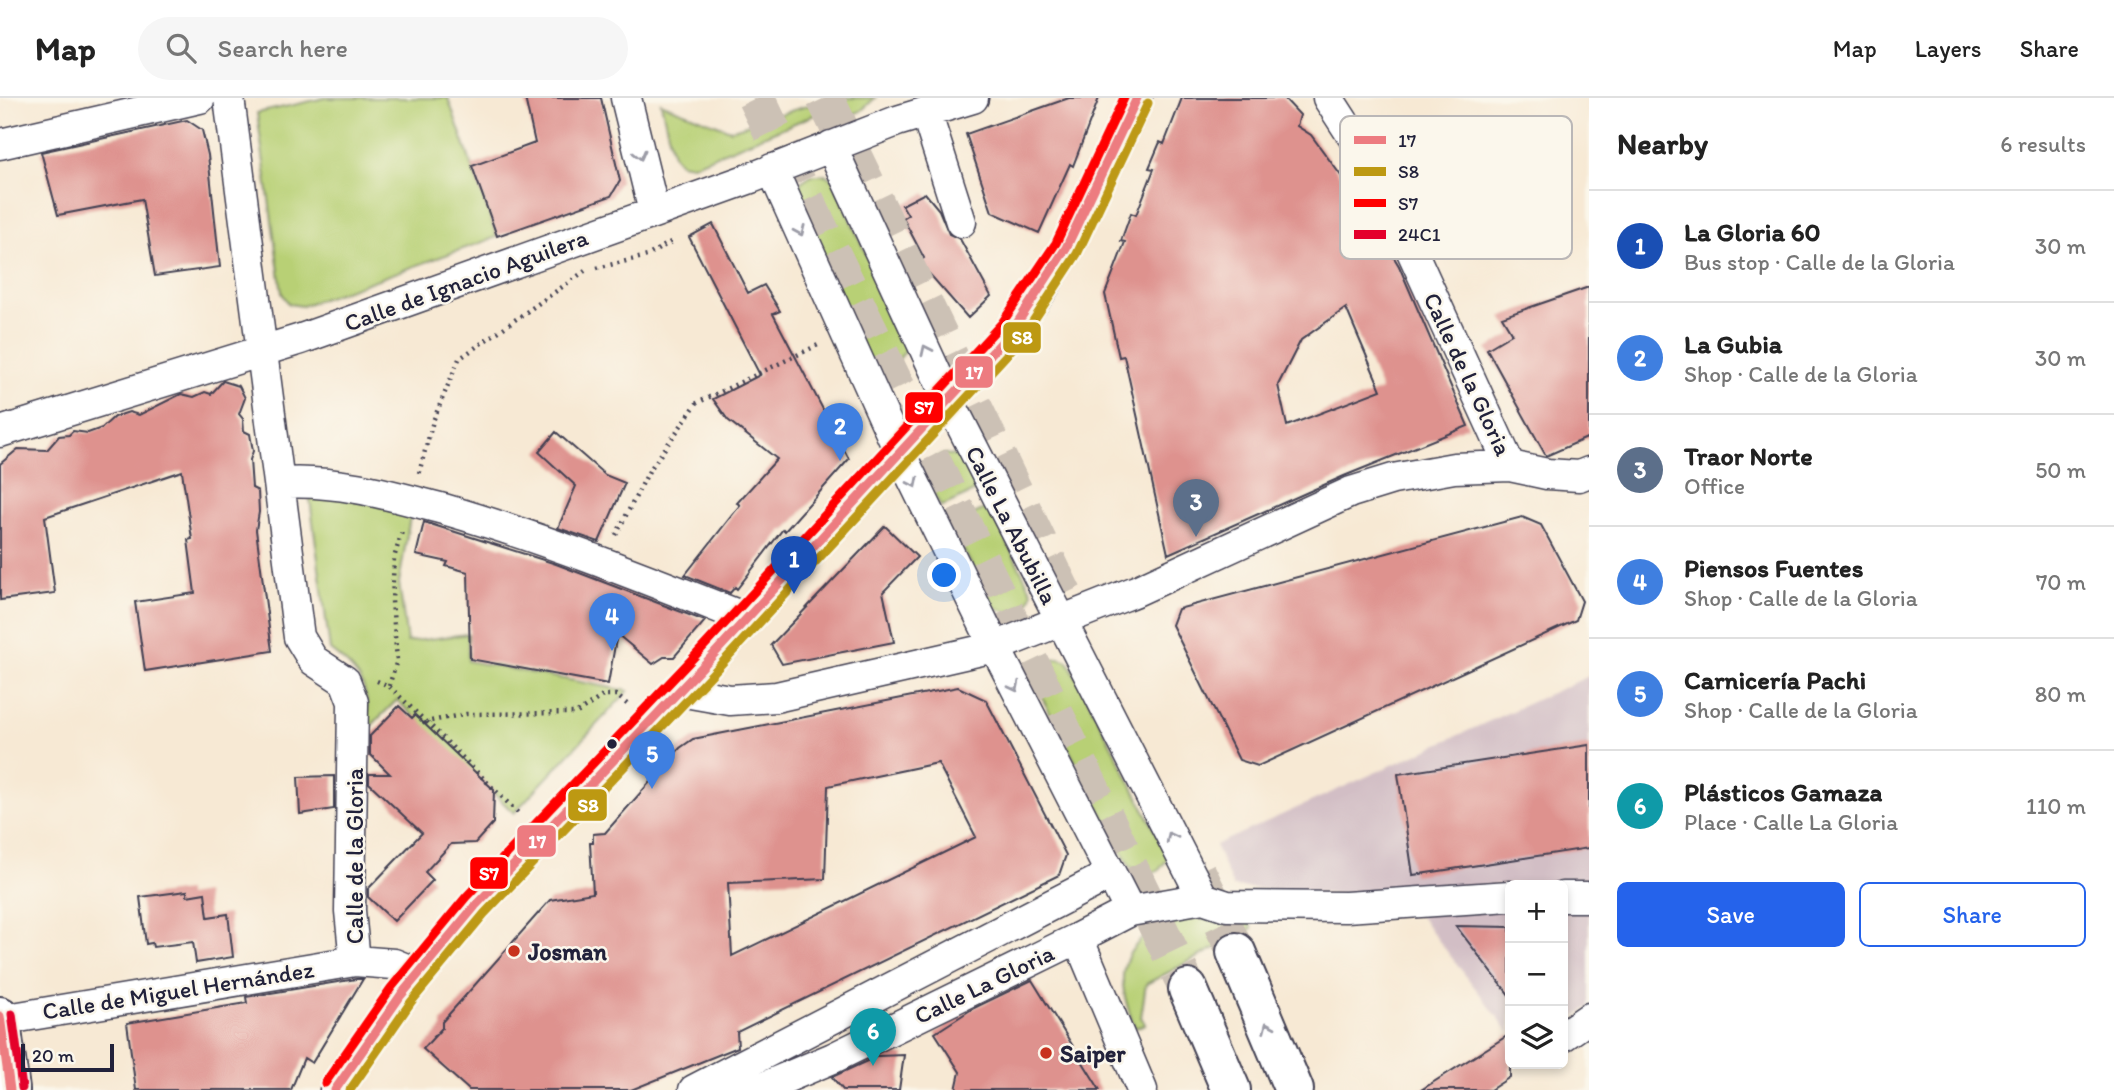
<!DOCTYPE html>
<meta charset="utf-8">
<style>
:root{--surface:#fff;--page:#f6f6f6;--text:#222;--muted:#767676;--line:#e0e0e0;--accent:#2563eb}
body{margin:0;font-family:Itim,sans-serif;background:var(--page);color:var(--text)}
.controls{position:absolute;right:21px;bottom:21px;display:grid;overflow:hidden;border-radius:10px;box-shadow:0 4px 10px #0003}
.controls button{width:63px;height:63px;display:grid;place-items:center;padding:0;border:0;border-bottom:2px solid var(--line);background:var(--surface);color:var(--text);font:35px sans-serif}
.scale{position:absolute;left:21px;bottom:18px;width:93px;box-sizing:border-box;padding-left:7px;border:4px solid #22223b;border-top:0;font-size:19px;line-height:24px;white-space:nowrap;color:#22223b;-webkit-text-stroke:5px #fbf7ec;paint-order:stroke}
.you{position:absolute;left:945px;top:478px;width:24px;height:24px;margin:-18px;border:5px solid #fff;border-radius:50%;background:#1a73e8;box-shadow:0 0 0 10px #1a73e833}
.badge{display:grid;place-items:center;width:46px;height:46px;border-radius:50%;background:var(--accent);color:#fff;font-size:23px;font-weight:700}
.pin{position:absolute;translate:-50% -58px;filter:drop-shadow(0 2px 4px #0008)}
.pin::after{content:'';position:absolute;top:37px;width:24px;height:21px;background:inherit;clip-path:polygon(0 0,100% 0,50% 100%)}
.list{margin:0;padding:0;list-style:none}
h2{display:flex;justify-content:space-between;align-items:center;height:91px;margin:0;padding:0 28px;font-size:30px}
h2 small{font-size:23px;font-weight:400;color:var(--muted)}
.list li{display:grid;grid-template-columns:46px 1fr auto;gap:21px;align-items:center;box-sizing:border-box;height:112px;padding:0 28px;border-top:2px solid var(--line)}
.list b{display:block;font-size:26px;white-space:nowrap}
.list p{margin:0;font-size:23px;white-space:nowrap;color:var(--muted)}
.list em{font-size:23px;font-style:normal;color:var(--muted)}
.actions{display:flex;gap:14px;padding:21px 28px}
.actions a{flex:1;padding:16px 0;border:2px solid var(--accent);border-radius:10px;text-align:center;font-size:24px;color:var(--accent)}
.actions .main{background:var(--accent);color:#fff}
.icon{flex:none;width:38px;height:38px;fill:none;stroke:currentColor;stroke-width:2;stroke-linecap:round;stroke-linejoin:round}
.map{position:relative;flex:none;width:1589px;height:992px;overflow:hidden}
header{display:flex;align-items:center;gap:42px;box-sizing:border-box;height:98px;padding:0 35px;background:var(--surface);border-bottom:2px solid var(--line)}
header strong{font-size:33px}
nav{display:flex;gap:38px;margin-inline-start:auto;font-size:24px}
.search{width:490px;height:63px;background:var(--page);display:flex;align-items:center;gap:18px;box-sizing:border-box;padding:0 24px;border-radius:38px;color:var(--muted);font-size:26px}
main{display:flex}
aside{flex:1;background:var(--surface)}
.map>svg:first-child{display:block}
</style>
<header>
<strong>Map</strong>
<div class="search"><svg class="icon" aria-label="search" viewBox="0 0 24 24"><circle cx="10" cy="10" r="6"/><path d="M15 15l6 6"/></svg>Search here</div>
<nav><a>Map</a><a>Layers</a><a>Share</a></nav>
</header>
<main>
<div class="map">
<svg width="1589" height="992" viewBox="0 0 1589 992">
<rect width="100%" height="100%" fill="#fbf7ec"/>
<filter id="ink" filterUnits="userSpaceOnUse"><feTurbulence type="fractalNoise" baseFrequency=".0143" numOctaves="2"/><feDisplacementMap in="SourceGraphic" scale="14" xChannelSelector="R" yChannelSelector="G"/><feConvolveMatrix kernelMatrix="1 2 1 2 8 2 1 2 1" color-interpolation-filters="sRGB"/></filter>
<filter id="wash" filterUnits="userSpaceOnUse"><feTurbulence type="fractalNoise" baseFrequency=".00686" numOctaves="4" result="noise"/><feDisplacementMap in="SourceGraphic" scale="28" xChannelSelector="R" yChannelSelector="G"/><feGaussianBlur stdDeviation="1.57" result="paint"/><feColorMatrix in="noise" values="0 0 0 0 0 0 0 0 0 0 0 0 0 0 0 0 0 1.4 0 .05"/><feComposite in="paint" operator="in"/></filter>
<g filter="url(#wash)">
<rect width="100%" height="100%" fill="#f7e9d4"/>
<path fill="#d2bec5" d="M1589,578V791L1518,785L1358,797L1233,789L1215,747Z
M1510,808V935L1415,812Z
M1563,808H1589V909L1563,926Z"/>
<path fill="#b8d075" stroke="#6d7958" stroke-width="2" d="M325,0H448L497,139L302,208L289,206L282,195L257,15Z
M832,0H875L861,13L849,18L843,5L693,67L680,65L673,57L661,5L730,32Z
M811,77H826L833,82L908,250L878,286L796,98L801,84Z
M945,356L961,359L980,391L941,409C932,392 921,376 936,359Z
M309,394L411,413L399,485L407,544L468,536V563L628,593L514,715L397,602L368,631C368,588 364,578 330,552Z
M989,409L1032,494C1029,514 1010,518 994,509L950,427Z
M1060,560L1068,563L1169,759L1158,773L1145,776L1130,769L1039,594L1037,573L1049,562Z
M1248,819L1252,831L1146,886L1141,919L1145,926L1135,930C1122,897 1113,866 1143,840C1151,832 1160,825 1171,823C1195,818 1223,820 1248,819Z"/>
<g id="blocks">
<path fill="#de928e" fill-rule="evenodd" d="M525,0H601L620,83L611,98L497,138L472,68L535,45Z
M1069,0H1099L1073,68L1070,66L1039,135L992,114L966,36Z
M1182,0H1284L1300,17L1297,28L1311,37L1364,109L1399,168L1468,328L1344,378L1168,456L1124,258L1119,259L1105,196L1125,144L1121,143L1131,115L1136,117L1154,71L1149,70L1160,44L1164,46ZM1346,210L1381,292L1287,328L1278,287L1301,242Z
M187,22L202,32L208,57L220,169L155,178L142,101L58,117L41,54Z
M925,95L939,112L949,136L960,141L991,198L968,220L919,164L924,160L903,120L908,117L902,107Z
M713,126L748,195L764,187L780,213L773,216L849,361L785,433L783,431L737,491L735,489L730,495L685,477L740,407L737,405L777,361L728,322L713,301L760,277L689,139Z
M1589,189V339L1546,358L1487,251L1512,236L1502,219Z
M223,283L239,288L245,300L239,316L243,321L244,333L250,336L253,353L250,362L252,390L258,393L259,414L256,432L272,553L145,573L135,504L195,495L188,442L192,441L182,373L45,419L55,495L0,502V366L18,351L47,352L59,338L69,337L73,333L88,335L102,330L114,319L129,314L139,317L181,296L194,299L205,294L211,296Z
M556,334L605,377L625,385L599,444L558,430L576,388L539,354Z
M1522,419L1541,427L1582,503L1576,522L1258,668L1239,662L1172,527L1178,511Z
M424,424L556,466L705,523L674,559H664L653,566L617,536L608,586L470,561L468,474L446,468L448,464L416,457Z
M885,428L917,459L883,494L894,544L782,566L771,547Z
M958,589L986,602L1066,757L1059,777L737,934L738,949L631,992H469L423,951L442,930V924L550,802L593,795L590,745H593V736L605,735L680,650L693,641ZM938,665L976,739L732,858L728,785L825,781L828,688Z
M399,608L412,620L415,617L494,692L493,725L475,745L451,746L425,774L433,782L394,823L368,799V791L422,735L369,685V676H390L370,656V638Z
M1589,647V750L1413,777L1398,676Z
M334,678V711L300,716L298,679Z
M187,793V798L205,795L208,819L228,816L233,859L196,865L193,844L153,849L152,845L146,846L140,799Z
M1456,828L1510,829V898Z
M356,881H363L312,965L304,960L291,992H136L127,925L247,905L246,899Z
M1032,882L1100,992H956L960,974L935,935L972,911Z
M1510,936V979L1490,992H1421Z
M904,957L899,992H843L832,979L878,958Z"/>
</g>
</g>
<g filter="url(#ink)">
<use href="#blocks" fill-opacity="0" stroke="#424052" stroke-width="2"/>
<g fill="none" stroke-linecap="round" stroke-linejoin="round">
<path stroke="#ccc1b5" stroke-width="38" stroke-dasharray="38 19" stroke-linecap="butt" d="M756,0L1188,891
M825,0L1075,521
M1197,774L1236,854"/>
<g stroke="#424052" stroke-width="33">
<path id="minor" d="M229,0L299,539L313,562L345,583L353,604L350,813L355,863L394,866L416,875
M626,0L654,114
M1328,0L1368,62L1399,125L1510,368
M926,14L961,124
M0,46L200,0
M831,48L947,299L1203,800
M772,71L899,353L995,549L1130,813
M0,334L301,241L751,80L897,23L973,0
M280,385C338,381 391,397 447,412C550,442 649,482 748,521
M679,593L730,602L776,599L995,549L1136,493L1351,394L1393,381L1454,370L1510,368L1547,376L1579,378L1589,374
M1563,799H1589
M1,922L355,863
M1563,938L1589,920
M335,992C416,860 527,750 635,639C725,546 810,450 897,354C934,313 977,275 1012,233C1068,166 1100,78 1137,0
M694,992L1111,776
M734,992L764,989L833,960L1078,840
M1142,992L1078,840L1130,813L1203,800L1227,808L1346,809L1510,798"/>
</g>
<g stroke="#424052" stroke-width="42">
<path id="secondary" d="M0,918L10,992"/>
</g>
<g stroke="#424052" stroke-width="42">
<path id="motorway" d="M1236,854L1294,992
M1188,891L1231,992"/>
</g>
<path stroke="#424052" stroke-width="4.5" stroke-dasharray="2 5" stroke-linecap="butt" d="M597,170L647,158L674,142
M419,375L433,323L459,261L585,173
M616,437L649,373L697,305L818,247
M377,583L389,588L426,624L466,616L577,615L604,597H616L627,606
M389,588L397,562L392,503L394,460L403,430
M427,624L520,717"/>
<use href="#minor" stroke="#fff" stroke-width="30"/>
<use href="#secondary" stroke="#fff" stroke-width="38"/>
<use href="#motorway" stroke="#fff" stroke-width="38"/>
<g stroke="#fbf7ec" stroke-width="14">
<path id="bus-1" d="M0,918L10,992
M335,992L401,897L475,808L702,569L1012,233L1066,150L1137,0"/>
</g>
<g stroke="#fbf7ec" stroke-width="14">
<path id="bus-2" d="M350,992L411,904L484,816L711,577L1022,240L1077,156L1148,5"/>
</g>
<g stroke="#fbf7ec" stroke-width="14">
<path id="bus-3" d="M325,985L391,890L466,799L693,560L1002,225L1056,145L1124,0"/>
</g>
<g stroke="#fbf7ec" stroke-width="14">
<path id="bus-4" d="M12,916L22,990"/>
</g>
<use href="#bus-1" stroke="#ed7b80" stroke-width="9"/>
<use href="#bus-2" stroke="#bd9912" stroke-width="9"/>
<use href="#bus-3" stroke="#f00" stroke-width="9"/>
<use href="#bus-4" stroke="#e4002b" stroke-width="9"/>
</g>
<defs><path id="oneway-chevron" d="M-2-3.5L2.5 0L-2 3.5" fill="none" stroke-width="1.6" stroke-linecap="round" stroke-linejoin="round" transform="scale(1.75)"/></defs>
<g stroke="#9c9ca7">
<use href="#oneway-chevron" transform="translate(640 57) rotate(76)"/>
<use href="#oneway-chevron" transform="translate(800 133) rotate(66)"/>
<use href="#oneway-chevron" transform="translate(926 252) rotate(-115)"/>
<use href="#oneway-chevron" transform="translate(914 385) rotate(64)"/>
<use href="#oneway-chevron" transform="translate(1015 589) rotate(63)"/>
<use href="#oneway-chevron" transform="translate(1171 739) rotate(-117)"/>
<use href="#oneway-chevron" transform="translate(1268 929) rotate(-113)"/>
</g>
</g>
<circle fill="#22223b" stroke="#fbf7ec" stroke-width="2.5" cx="612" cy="646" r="6"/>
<g fill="#c8321e" stroke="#fbf7ec" stroke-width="2.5">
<circle cx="514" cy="853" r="7"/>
<circle cx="1046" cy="955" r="7"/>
</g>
<g text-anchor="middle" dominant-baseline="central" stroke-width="5" stroke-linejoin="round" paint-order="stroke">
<g font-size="24" fill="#22223b" stroke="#fbf7ec">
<text transform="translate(466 182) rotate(-20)">Calle de Ignacio Aguilera</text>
<text transform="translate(1468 276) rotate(65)">Calle de la Gloria</text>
<text transform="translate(1012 427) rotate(63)">Calle La Abubilla</text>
<text transform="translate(354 758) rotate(-90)">Calle de la Gloria</text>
<text transform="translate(984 886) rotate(-26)">Calle La Gloria</text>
<text transform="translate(178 892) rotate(-9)">Calle de Miguel Hernández</text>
</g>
<g font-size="24" font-weight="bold" fill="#22223b" stroke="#fbf7ec" text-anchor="start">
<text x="528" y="853">Josman</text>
<text x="1060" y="955">Saiper</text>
</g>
</g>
<rect x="1340" y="18" width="232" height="143" rx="10" fill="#fbf7ec" stroke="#bab7b7" stroke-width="2"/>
<rect x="1354" y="38" width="32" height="8" fill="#ed7b80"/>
<rect x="1354" y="69" width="32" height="9" fill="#bd9912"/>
<rect x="1354" y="101" width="32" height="8" fill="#f00"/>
<rect x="1354" y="132" width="32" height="9" fill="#e4002b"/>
<g font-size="19" fill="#22223b">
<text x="1398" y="49">17</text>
<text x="1398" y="80">S8</text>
<text x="1398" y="112">S7</text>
<text x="1398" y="143">24C1</text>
</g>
<g stroke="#fbf7ec" stroke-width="2.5">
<rect x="1002" y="223" width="40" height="33" rx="7" fill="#bd9912"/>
<rect x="954" y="257" width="40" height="34" rx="7" fill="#ed7b80"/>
<rect x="904" y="293" width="40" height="33" rx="7" fill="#f00"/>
<rect x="567" y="690" width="41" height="34" rx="7" fill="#bd9912"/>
<rect x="516" y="726" width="41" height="34" rx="7" fill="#ed7b80"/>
<rect x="469" y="758" width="40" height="34" rx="7" fill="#f00"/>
</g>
<g font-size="19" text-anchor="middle" font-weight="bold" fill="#fff">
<text x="1022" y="246">S8</text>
<text x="974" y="281">17</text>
<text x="924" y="316">S7</text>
<text x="588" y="714">S8</text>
<text x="537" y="750">17</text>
<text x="489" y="782">S7</text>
</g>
</svg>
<div class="controls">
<button>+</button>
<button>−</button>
<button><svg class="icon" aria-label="layers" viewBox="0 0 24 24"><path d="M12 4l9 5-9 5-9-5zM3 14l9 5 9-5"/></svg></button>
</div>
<div class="scale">20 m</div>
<div class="you"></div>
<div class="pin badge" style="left:794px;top:496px;background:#1a4fb4">1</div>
<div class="pin badge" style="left:840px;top:363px;background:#3f7fe0">2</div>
<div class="pin badge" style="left:1196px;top:439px;background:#5c6f8a">3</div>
<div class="pin badge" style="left:612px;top:553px;background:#3f7fe0">4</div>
<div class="pin badge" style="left:652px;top:691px;background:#3f7fe0">5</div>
<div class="pin badge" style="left:873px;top:968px;background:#0f9aa8">6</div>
</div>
<aside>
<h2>Nearby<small>6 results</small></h2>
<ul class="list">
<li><span class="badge" style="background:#1a4fb4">1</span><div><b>La Gloria 60</b><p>Bus stop · Calle de la Gloria</p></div><em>30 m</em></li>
<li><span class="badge" style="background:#3f7fe0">2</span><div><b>La Gubia</b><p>Shop · Calle de la Gloria</p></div><em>30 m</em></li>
<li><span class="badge" style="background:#5c6f8a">3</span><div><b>Traor Norte</b><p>Office</p></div><em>50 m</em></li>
<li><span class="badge" style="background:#3f7fe0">4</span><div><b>Piensos Fuentes</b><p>Shop · Calle de la Gloria</p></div><em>70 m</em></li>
<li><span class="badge" style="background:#3f7fe0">5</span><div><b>Carnicería Pachi</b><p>Shop · Calle de la Gloria</p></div><em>80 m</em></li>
<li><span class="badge" style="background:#0f9aa8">6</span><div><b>Plásticos Gamaza</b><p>Place · Calle La Gloria</p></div><em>110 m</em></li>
</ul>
<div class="actions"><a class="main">Save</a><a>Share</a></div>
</aside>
</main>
